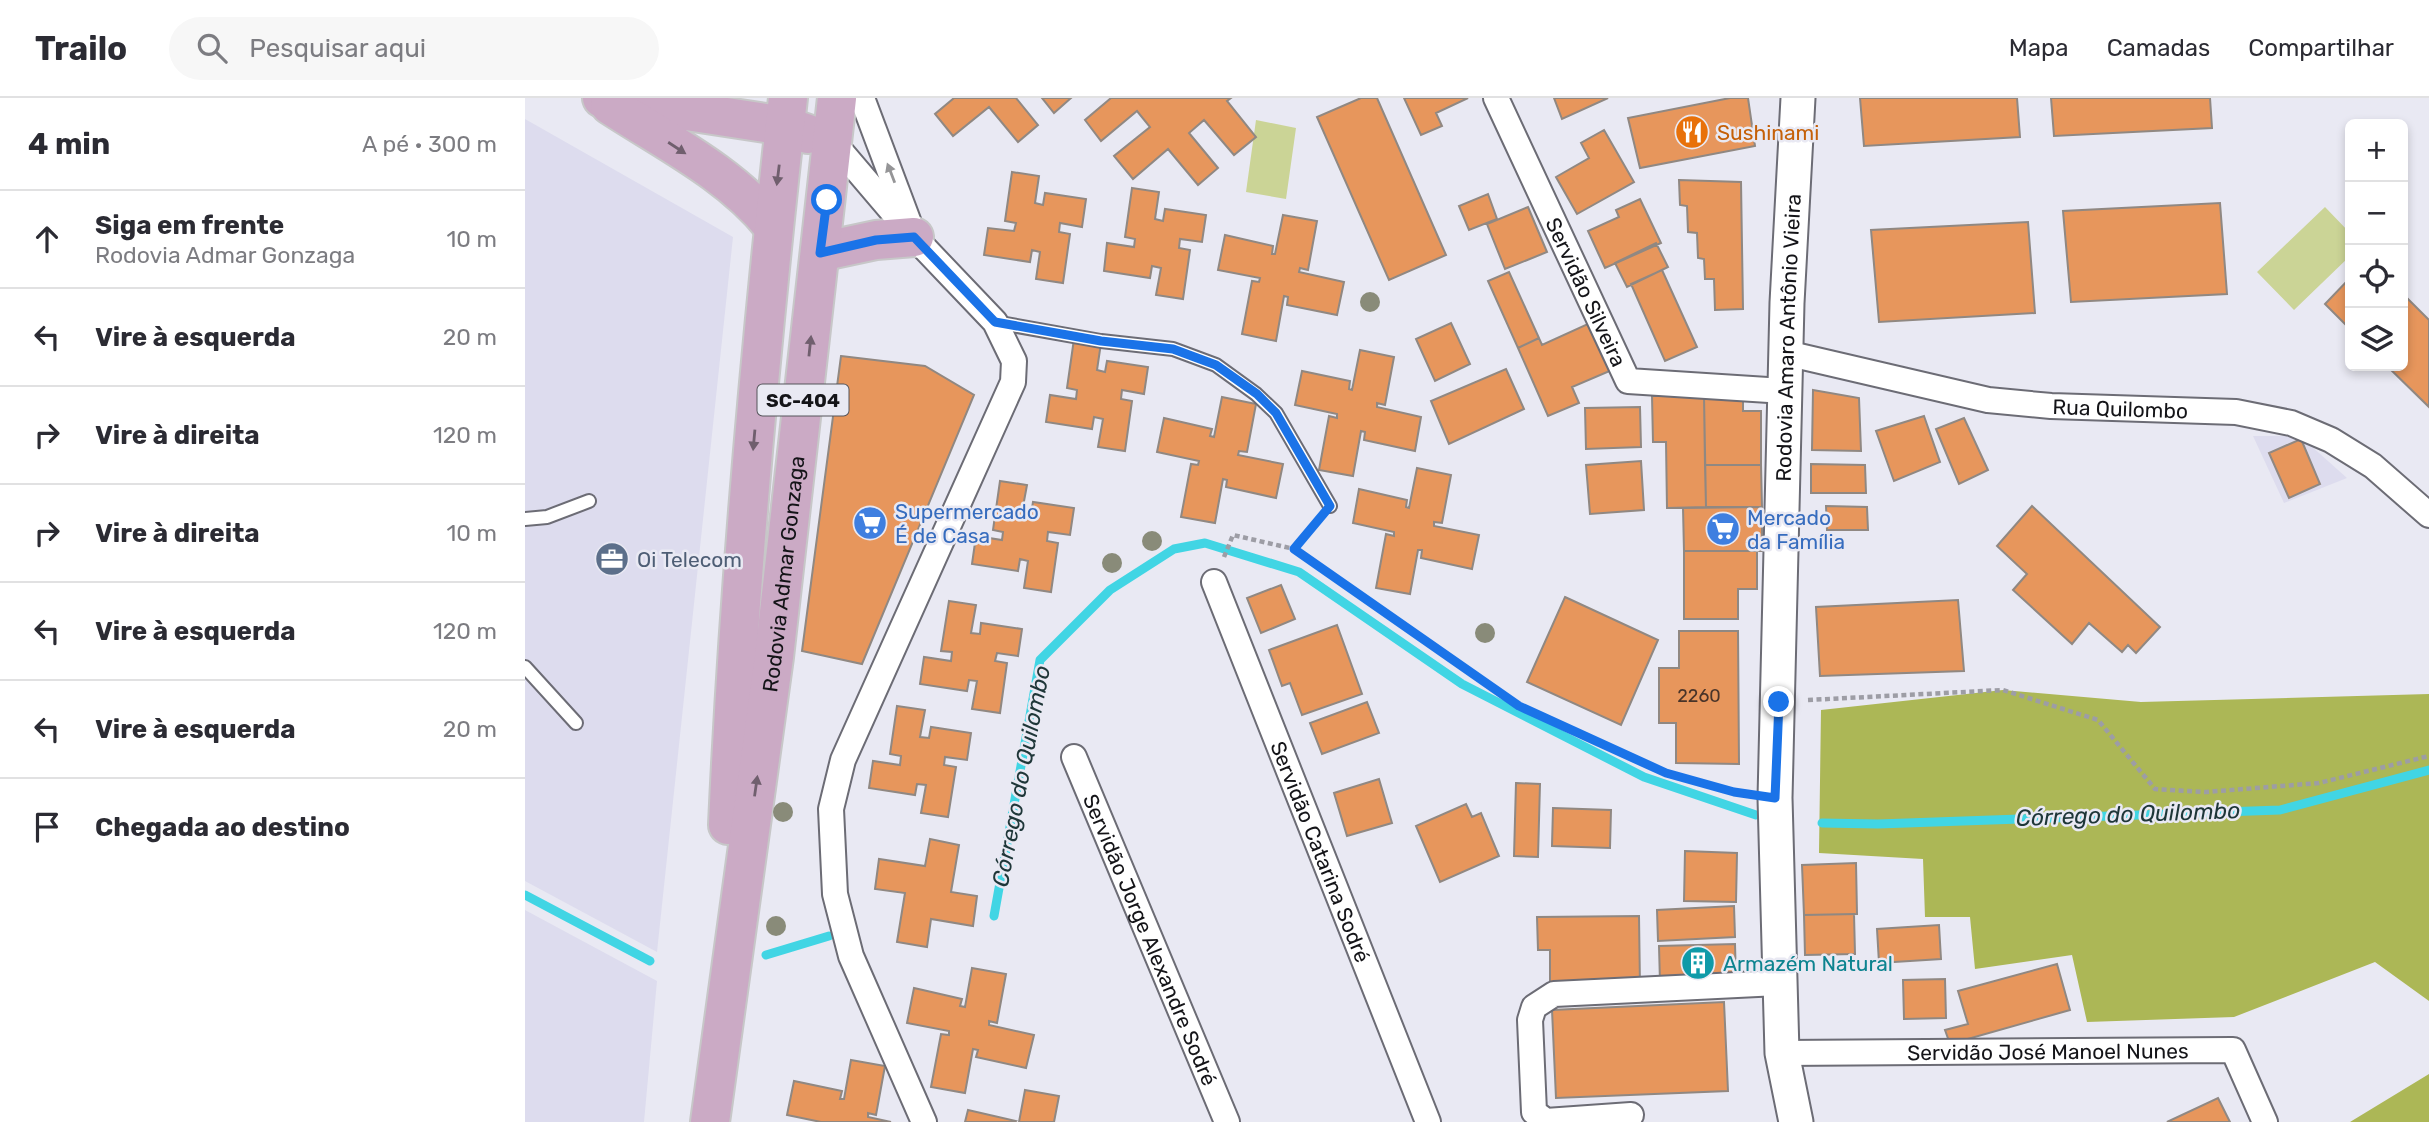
<!DOCTYPE html>
<html lang="pt">
<meta charset="utf-8">
<style>
:root{--surface:#fff;--page:#f7f7f7;--text:#2b2b33;--muted:#7c7c81;--line:#e1e1e2}
body{margin:0;font-family:Rubik,sans-serif;background:var(--page);color:var(--text)}
.controls{position:absolute;right:21px;top:21px;display:grid;overflow:hidden;border-radius:10px;box-shadow:0 4px 10px #0003}
.controls button{width:63px;height:63px;display:grid;place-items:center;padding:0;border:0;border-bottom:2px solid var(--line);background:var(--surface);color:var(--text);font:35px sans-serif}
.stop{position:absolute;width:21px;height:21px;margin:-16px;border:5px solid #1a73e8;border-radius:50%;background:#fff}
.stop.end{background:#1a73e8;border-color:#fff;box-shadow:0 2px 7px #0008}
.list{margin:0;padding:0;list-style:none}
h2{display:flex;justify-content:space-between;align-items:center;height:91px;margin:0;padding:0 28px;font-size:30px}
h2 small{font-size:23px;font-weight:400;color:var(--muted)}
.list li{display:grid;grid-template-columns:46px 1fr auto;gap:21px;align-items:center;box-sizing:border-box;height:98px;padding:0 28px;border-top:2px solid var(--line)}
.list b{display:block;font-size:26px;white-space:nowrap}
.list p{margin:0;font-size:23px;white-space:nowrap;color:var(--muted)}
.list em{font-size:23px;font-style:normal;color:var(--muted)}
.icon{flex:none;width:38px;height:38px;fill:none;stroke:currentColor;stroke-width:2;stroke-linecap:round;stroke-linejoin:round}
.map{position:relative;flex:none;width:1904px;height:1024px;overflow:hidden}
header{display:flex;align-items:center;gap:42px;box-sizing:border-box;height:98px;padding:0 35px;background:var(--surface);border-bottom:2px solid var(--line)}
header strong{font-size:33px}
nav{display:flex;gap:38px;margin-inline-start:auto;font-size:24px}
.search{width:490px;height:63px;background:var(--page);display:flex;align-items:center;gap:18px;box-sizing:border-box;padding:0 24px;border-radius:38px;color:var(--muted);font-size:26px}
main{display:flex}
aside{flex:1;background:var(--surface)}
.map>svg:first-child{display:block}
</style>
<header>
<strong>Trailo</strong>
<div class="search"><svg class="icon" aria-label="search" viewBox="0 0 24 24"><circle cx="10" cy="10" r="6"/><path d="M15 15l6 6"/></svg>Pesquisar aqui</div>
<nav><a>Mapa</a><a>Camadas</a><a>Compartilhar</a></nav>
</header>
<main>
<aside>
<h2>4 min<small>A pé · 300 m</small></h2>
<ul class="list">
<li><svg class="icon" aria-label="ahead" viewBox="0 0 24 24"><path d="M12 20V5M6 11l6-6 6 6"/></svg><div><b>Siga em frente</b><p>Rodovia Admar Gonzaga</p></div><em>10 m</em></li>
<li><svg class="icon" aria-label="left" viewBox="0 0 24 24"><path d="M17 20v-9H6M10 6l-5 5 5 5"/></svg><div><b>Vire à esquerda</b></div><em>20 m</em></li>
<li><svg class="icon" aria-label="right" viewBox="0 0 24 24"><path d="M7 20v-9h11M14 6l5 5-5 5"/></svg><div><b>Vire à direita</b></div><em>120 m</em></li>
<li><svg class="icon" aria-label="right" viewBox="0 0 24 24"><path d="M7 20v-9h11M14 6l5 5-5 5"/></svg><div><b>Vire à direita</b></div><em>10 m</em></li>
<li><svg class="icon" aria-label="left" viewBox="0 0 24 24"><path d="M17 20v-9H6M10 6l-5 5 5 5"/></svg><div><b>Vire à esquerda</b></div><em>120 m</em></li>
<li><svg class="icon" aria-label="left" viewBox="0 0 24 24"><path d="M17 20v-9H6M10 6l-5 5 5 5"/></svg><div><b>Vire à esquerda</b></div><em>20 m</em></li>
<li><svg class="icon" aria-label="arrive" viewBox="0 0 24 24"><path d="M6 21V4h12l-3 4 3 4H6"/></svg><div><b>Chegada ao destino</b></div></li>
</ul>
</aside>
<div class="map">
<svg width="1904" height="1024" viewBox="0 0 1904 1024">
<rect width="100%" height="100%" fill="#e9e9f3"/>
<path fill="#dddcee" d="M0,21L208,139L132,854L0,783Z
M1728,338H1775L1822,380L1759,405Z
M0,812L132,883L119,1024H0Z"/>
<path fill="#cbd496" d="M731,22L771,30L761,101L721,94Z
M1800,109L1825,135V158L1769,212L1732,174Z"/>
<path fill="#acb756" d="M1478,592L1616,604L1904,596V903L1850,864L1709,919L1562,924L1547,857L1450,871L1445,819H1400L1398,761L1294,755L1296,612Z
M1904,976V1024H1825Z"/>
<g fill="none" stroke-linecap="round" stroke-linejoin="round">
<path stroke="#41d5e4" stroke-width="9" d="M1297,725L1353,726L1755,712L1904,672
M0,797L125,863
M469,818L515,562L585,492L649,451L680,445L774,474L937,586L1119,679L1231,717
M241,857L304,838"/>
</g>
<path fill="#e7965c" stroke="#908882" stroke-width="2" d="M429,0H491L513,27L493,44L464,9L428,38L410,16Z
M517,0H546L529,15Z
M586,0H706L702,3L731,39L709,57L679,22L664,35L693,70L673,87L643,51L608,81L589,58L625,29L612,13L576,43L560,22Z
M836,0H852L921,157L864,182L792,19Z
M879,0H943L911,15L917,28L896,37Z
M1029,0H1083L1037,21Z
M1205,0H1223L1230,48L1115,70L1103,20Z
M1335,0H1492L1495,39L1339,48Z
M1526,0H1685L1687,30L1529,38Z
M1079,32L1109,84L1052,116L1031,79L1064,60L1056,45Z
M487,74L514,78L510,105L518,107L520,95L561,101L557,129L535,125L534,134L545,136L538,185L511,181L515,154L507,152L505,164L459,157L463,130L489,133L491,125L480,123Z
M1154,82L1216,84L1218,211L1190,212L1189,181H1180L1179,161L1173,160L1172,135L1163,134L1162,108L1155,107Z
M607,90L634,94L630,121L638,123L640,111L681,117L677,144L655,141L654,150L665,152L658,201L631,197L636,170L627,168L625,180L579,173L582,145L609,149L610,141L600,139Z
M963,96L972,121L944,132L934,108Z
M1115,101L1136,145L1080,170L1063,133L1094,119L1091,112Z
M1695,105L1702,196L1546,204L1538,113Z
M1003,109L1022,154L980,171L962,126Z
M758,117L792,123L783,172L775,170L774,174L819,184L812,217L762,207L763,199L759,198L751,243L717,236L727,183L734,184L735,180L693,172L700,137L748,148L747,156H750Z
M1503,124L1510,215L1354,224L1346,132Z
M1131,145L1143,169L1102,189L1090,165Z
M1137,172L1172,249L1140,263L1106,186Z
M984,174L1014,240L993,250L963,183Z
M1825,180V231L1800,206Z
M1878,196L1904,222V309L1862,268H1878Z
M926,225L945,266L910,283L891,241Z
M1065,225L1087,272L1047,289L1054,305L1023,318L993,250L1014,240L1017,247Z
M549,241L576,245L572,272L580,274L582,263L623,269L619,296L597,292L596,301L607,303L600,353L573,349L578,321L569,319L567,331L521,324L525,297L551,301L552,292L542,290Z
M835,252L869,259L860,307L852,305V309L896,319L890,353L839,342L840,334L836,333L828,378L794,372L804,318L812,320V316L770,307L777,273L825,283L824,291L827,292Z
M316,258L400,268L449,297L337,566L277,553Z
M981,271L999,311L924,346L906,303Z
M1288,292L1334,300L1336,353L1287,352Z
M1218,297V313H1236V367H1180L1179,298Z
M1127,298H1179L1181,409L1142,410L1141,344H1128Z
M697,299L731,306L722,354L714,353L713,357L758,366L751,400L701,389L702,382L698,381L690,425L656,419L666,366L673,367L674,363L632,354L639,320L687,331L685,338L689,339Z
M1115,309L1116,349L1061,351L1060,310Z
M1399,318L1415,364L1369,383L1351,333Z
M1439,320L1463,372L1434,386L1411,331Z
M1776,341L1795,386L1764,400L1744,355Z
M1116,363L1119,412L1065,416L1061,367Z
M1286,366L1340,367L1341,395H1286Z
M1180,367H1236L1237,409H1181Z
M892,370L926,377L917,425L909,424V428L954,437L947,471L896,460L897,452H893L885,496L851,490L861,436L869,438V434L828,425L834,391L882,402L881,409L884,410Z
M475,383L502,387L497,414L506,416L508,404L549,410L545,437L523,434L522,443L533,445L526,494L499,490L503,463L495,461L493,473L447,466L451,438L477,442L478,434L468,432Z
M1301,408L1342,409L1343,432H1302Z
M1507,408L1635,529L1611,555L1603,547L1597,554L1564,525L1547,546L1488,492L1502,476L1472,448Z
M1237,409V453H1159L1158,410Z
M1159,453H1232V491H1213V521H1159Z
M756,487L770,521L736,535L722,500Z
M1040,499L1133,542L1096,627L1002,584Z
M1433,502L1439,573L1295,578L1291,509Z
M424,503L451,507L446,535L455,536L456,525L497,531L493,558L472,555L470,563L482,565L475,615L447,611L452,583L444,582L442,593L395,586L399,559L426,563L427,554L416,553Z
M812,527L837,596L777,617L765,585L757,588L744,552Z
M1154,533H1213L1214,666L1151,665V625H1134V570H1154Z
M842,604L854,635L797,656L785,625Z
M372,608L400,612L395,639L404,640L406,629L446,635L442,662L420,659L419,667L431,669L423,719L396,715L401,687L392,686L390,697L344,690L348,663L375,667L376,658L365,656Z
M854,681L867,725L822,738L809,695Z
M991,685L1015,686L1013,759L989,758Z
M941,706L947,719L956,715L974,758L915,784L891,728Z
M1028,710L1086,712L1085,750L1027,748Z
M405,741L434,747L426,794L452,798L448,828L406,821L402,849L372,844L380,795L350,791L354,761L400,768Z
M1160,753L1212,755L1211,804L1159,803Z
M1331,765L1332,816L1279,817L1277,767Z
M1209,808L1210,839L1133,843L1132,812Z
M1329,816L1330,856L1280,857L1279,817Z
M1114,818L1115,889H1025V852H1013L1012,819Z
M1414,827L1416,861L1354,865L1352,831Z
M1210,846L1211,882L1135,884L1134,848Z
M1532,866L1545,912L1425,946L1420,932L1443,926L1433,893Z
M447,870L481,876L472,925L464,923V927L509,937L501,970L451,959L453,952L448,951L440,995L406,989L416,936L424,937V933L382,925L389,890L437,901L435,908L440,909Z
M1420,881L1421,920L1379,921L1378,882Z
M1199,904L1203,993L1031,1000L1027,912Z
M326,962L360,968L351,1017L343,1015V1019L366,1024H296L262,1017L269,983L317,993L315,1001H319Z
M500,992L534,998L529,1024H494Z
M1693,1000L1705,1024H1642Z
M443,1012L491,1023L490,1024H440Z"/>
<g fill="none" stroke-linecap="round" stroke-linejoin="round">
<g stroke="#6c6c75" stroke-width="16">
<path id="service" d="M470,224L576,243L648,251L691,267L731,296L751,315L805,408
M0,421L22,419L64,403
M0,569L51,625"/>
</g>
<g stroke="#6c6c75" stroke-width="28">
<g id="minor">
<path d="M337,0L384,125"/>
<path id="s1" d="M971,0L1103,283L1260,293"/>
<path d="M308,44L389,139L470,224L489,263L488,284L318,662L306,711L310,796L326,858L399,1024"/>
<path id="s2" d="M1261,255L1463,302L1526,308L1711,314L1766,325L1806,342L1848,368L1904,417"/>
<path id="s3" d="M689,484L903,1024"/>
<path id="s4" d="M549,659L702,1024"/>
<path id="s5" d="M1257,955L1708,952L1740,1024"/>
<path d="M1106,1017L1021,1023L1009,1014L1005,922L1009,909L1029,896L1253,885"/>
</g>
</g>
<g stroke="#6c6c75" stroke-width="37">
<g id="secondary">
<path id="s6" d="M1271,1024L1257,955L1250,700L1262,205L1273,0"/>
</g>
</g>
<g stroke="#c7c7c8" stroke-width="42">
<g id="primary">
<path d="M77,0L260,28L283,36"/>
<path d="M85,7C140,43 205,75 247,127"/>
<path d="M295,154L351,142L389,139"/>
<path d="M203,727C214,484 236,242 263,0"/>
<path id="s7" d="M185,1024L249,559L312,0"/>
</g>
</g>
<path stroke="#9d9da5" stroke-width="4.5" stroke-dasharray="5 3.5" stroke-linecap="butt" d="M793,421L769,451L994,608L1141,675L1219,696
M699,459L708,437L769,451
M1283,602L1478,592L1573,622L1630,691L1681,694L1794,685L1904,658"/>
<use href="#service" stroke="#fff" stroke-width="12"/>
<use href="#minor" stroke="#fff" stroke-width="24"/>
<use href="#secondary" stroke="#fff" stroke-width="33"/>
<use href="#primary" stroke="#cbaac5" stroke-width="38"/>
</g>
<g fill="#898b79">
<circle cx="845" cy="204" r="10"/>
<circle cx="627" cy="443" r="10"/>
<circle cx="587" cy="465" r="10"/>
<circle cx="960" cy="535" r="10"/>
<circle cx="258" cy="714" r="10"/>
<circle cx="251" cy="828" r="10"/>
</g>
<defs><path id="oneway-solid" d="M-6-.8H1V-3.2L6.5 0L1 3.2V.8H-6Z" transform="scale(1.75)"/></defs>
<g fill="#705f6e">
<use href="#oneway-solid" transform="translate(152 50) rotate(33)"/>
<use href="#oneway-solid" transform="translate(253 77) rotate(97)"/>
<use href="#oneway-solid" transform="translate(285 248) rotate(-84)"/>
<use href="#oneway-solid" transform="translate(229 342) rotate(95)"/>
<use href="#oneway-solid" transform="translate(231 688) rotate(-82)"/>
</g>
<use fill="#959597" href="#oneway-solid" transform="translate(366 75) rotate(-111)"/>
<g fill="none" stroke-linecap="round" stroke-linejoin="round">
<path stroke="#1a73e8" stroke-width="9" d="M302,102L295,155L351,142L389,139L470,224L576,243L648,251L691,267L732,296L751,315L805,408L769,451L994,608L1141,675L1209,694L1250,700L1254,604"/>
</g>
<defs>
<g id="restaurant-disc" transform="scale(1.75)"><circle r="9.5" fill="#e8710a" stroke="#e9e9f3"/><path d="M-5-6h1v4h1v-4h1v4h1v-4h1v5L-1.5 .5V6h-2V.5L-5-1ZM5-6V6H3V1.5H1.5Q1.5-4 5-6Z" fill="#fff"/></g>
<g id="supermarket-disc" transform="scale(1.75)"><circle r="9.5" fill="#3f7fe0" stroke="#e9e9f3"/><path d="M-6-5.5h2.5l.6 2H6L4.5 2H-2.5L-4.4-4H-6ZM-1.5 3.2a1.3 1.3 0 1 0 .1 0ZM3 3.2a1.3 1.3 0 1 0 .1 0Z" fill="#fff"/></g>
<g id="office-disc" transform="scale(1.75)"><circle r="9.5" fill="#5c6f8a" stroke="#e9e9f3"/><path d="M-6-3h4V-5.5h4V-3h4V5H-6ZM-1-4.5V-3h2v-1.5ZM-6 0V1H6V0Z" fill="#fff"/></g>
<g id="building-disc" transform="scale(1.75)"><circle r="9.5" fill="#0f9aa8" stroke="#e9e9f3"/><path d="M-4-6H4V6H1V3H-1V6H-4ZM-2.5-4.3h1.7v1.8h-1.7ZM.8-4.3h1.7v1.8H.8ZM-2.5-1h1.7V.8h-1.7ZM.8-1h1.7V.8H.8Z" fill="#fff"/></g>
</defs>
<g fill-rule="evenodd">
<use href="#restaurant-disc" x="1167" y="34"/>
<use href="#supermarket-disc" x="345" y="425"/>
<use href="#supermarket-disc" x="1198" y="431"/>
<use href="#office-disc" x="87" y="461"/>
<use href="#building-disc" x="1173" y="865"/>
</g>
<g text-anchor="middle" dominant-baseline="central" stroke-width="5" stroke-linejoin="round" paint-order="stroke">
<g font-size="18" fill="#493429">
<text x="1174" y="598">2260</text>
</g>
<rect fill="#e9e9f3" stroke="#54545a" stroke-width="2" x="232.5" y="286.5" width="91" height="31" rx="5"/>
<g font-size="19" font-weight="bold" fill="#141418">
<text x="278" y="302">SC-404</text>
</g>
<g font-size="21" fill="#c56008" stroke="#e9e9f3" text-anchor="start">
<text x="1192" y="34">Sushinami</text>
</g>
<g font-size="21" fill="#141418" stroke="#e9e9f3">
<text stroke="none"><textPath href="#s1" startOffset="214">Servidão Silveira</textPath></text>
<text stroke="none"><textPath href="#s6" startOffset="786">Rodovia Amaro Antônio Vieira</textPath></text>
<text stroke="none"><textPath href="#s2" startOffset="340">Rua Quilombo</textPath></text>
<text stroke="none"><textPath href="#s7" startOffset="553">Rodovia Admar Gonzaga</textPath></text>
<text stroke="none"><textPath href="#s3" startOffset="290">Servidão Catarina Sodré</textPath></text>
<text stroke="none"><textPath href="#s4" startOffset="198">Servidão Jorge Alexandre Sodré</textPath></text>
<text stroke="none"><textPath href="#s5" startOffset="266">Servidão José Manoel Nunes</textPath></text>
</g>
<g font-size="21" fill="#366cbe" stroke="#e9e9f3" text-anchor="start">
<text x="370" y="413">Supermercado<tspan x="370" dy="24">É de Casa</tspan></text>
<text x="1222" y="419">Mercado<tspan x="1222" dy="24">da Família</tspan></text>
</g>
<g font-size="21" fill="#4e5e75" stroke="#e9e9f3" text-anchor="start">
<text x="112" y="461">Oi Telecom</text>
</g>
<g font-size="21" fill="#0d838f" stroke="#e9e9f3" text-anchor="start">
<text x="1198" y="865">Armazém Natural</text>
</g>
<g font-size="23" font-style="italic" fill="#1e3638" stroke="#e9e9f3">
<text transform="translate(496 678) rotate(-79)">Córrego do Quilombo</text>
<text transform="translate(1603 716) rotate(-2)">Córrego do Quilombo</text>
</g>
</g>
</svg>
<div class="controls">
<button>+</button>
<button>−</button>
<button><svg class="icon" aria-label="locate" viewBox="0 0 24 24"><circle cx="12" cy="12" r="6"/><path d="M12 2v4M12 18v4M2 12h4M18 12h4"/></svg></button>
<button><svg class="icon" aria-label="layers" viewBox="0 0 24 24"><path d="M12 4l9 5-9 5-9-5zM3 14l9 5 9-5"/></svg></button>
</div>
<div class="stop" style="left:302px;top:102px"></div>
<div class="stop end" style="left:1254px;top:604px"></div>
</div>
</main>
